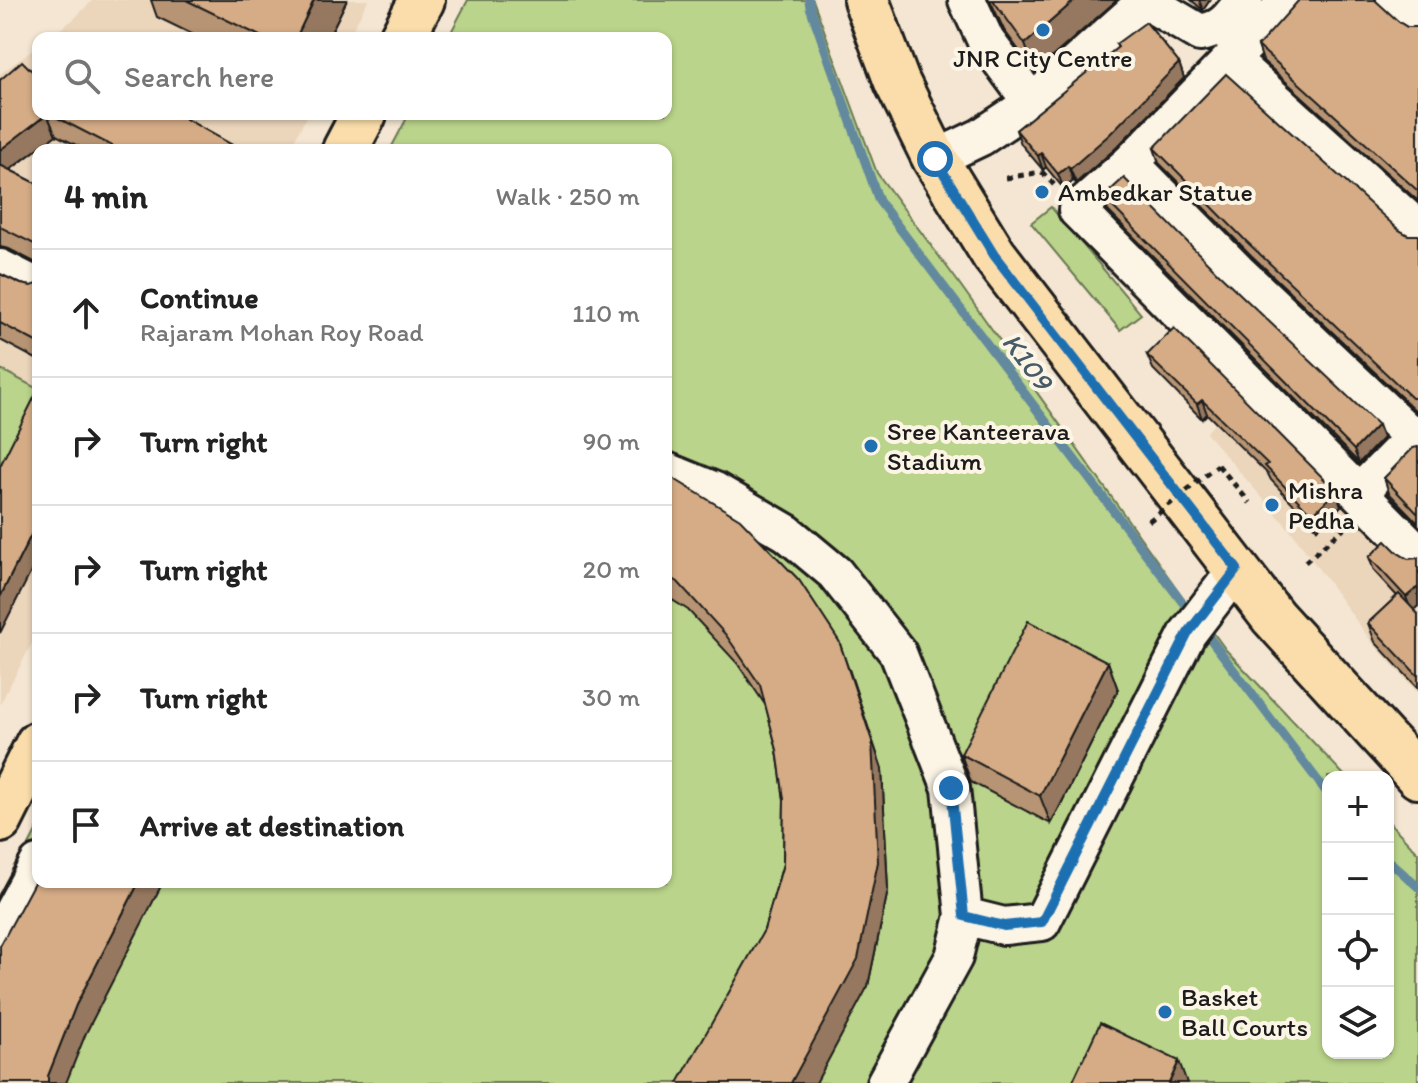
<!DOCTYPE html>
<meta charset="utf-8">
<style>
:root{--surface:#fff;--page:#f2f2f2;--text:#222;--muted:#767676;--line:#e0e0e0}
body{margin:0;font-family:Itim,sans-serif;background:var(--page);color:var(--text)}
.controls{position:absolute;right:24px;bottom:24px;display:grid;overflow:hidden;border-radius:16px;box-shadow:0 2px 6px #0004}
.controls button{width:72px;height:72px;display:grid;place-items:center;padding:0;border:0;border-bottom:2px solid var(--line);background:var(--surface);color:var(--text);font:40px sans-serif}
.stop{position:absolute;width:24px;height:24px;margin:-18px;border:6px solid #1f6fb2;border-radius:50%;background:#fff}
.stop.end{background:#1f6fb2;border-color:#fff;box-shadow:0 2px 8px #0008}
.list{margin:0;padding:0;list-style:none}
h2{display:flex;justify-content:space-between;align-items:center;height:104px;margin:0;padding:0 32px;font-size:34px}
h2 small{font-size:26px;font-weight:400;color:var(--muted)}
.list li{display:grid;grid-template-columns:52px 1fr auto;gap:24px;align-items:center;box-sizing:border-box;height:128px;padding:0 32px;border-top:2px solid var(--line)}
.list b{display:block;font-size:30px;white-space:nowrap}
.list p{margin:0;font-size:26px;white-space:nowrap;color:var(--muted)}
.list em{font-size:26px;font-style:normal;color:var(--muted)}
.icon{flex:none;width:44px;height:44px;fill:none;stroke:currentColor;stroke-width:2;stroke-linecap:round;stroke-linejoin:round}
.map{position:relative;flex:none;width:1418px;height:1083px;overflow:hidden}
.search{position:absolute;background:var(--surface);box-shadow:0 2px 6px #0004;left:32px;top:32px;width:640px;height:88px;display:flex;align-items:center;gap:20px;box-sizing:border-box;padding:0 28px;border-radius:16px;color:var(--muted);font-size:30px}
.panel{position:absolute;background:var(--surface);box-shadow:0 2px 6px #0004;left:32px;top:144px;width:640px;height:744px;border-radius:16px}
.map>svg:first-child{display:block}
</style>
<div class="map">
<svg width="1418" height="1083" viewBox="0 0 1418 1083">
<rect width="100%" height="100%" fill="#f4e6d2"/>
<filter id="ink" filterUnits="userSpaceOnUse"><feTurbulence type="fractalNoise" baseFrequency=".0125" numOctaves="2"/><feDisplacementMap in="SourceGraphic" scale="16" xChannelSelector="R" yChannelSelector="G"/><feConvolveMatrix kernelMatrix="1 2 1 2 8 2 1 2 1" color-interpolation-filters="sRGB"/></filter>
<g filter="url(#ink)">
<path fill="#ebd5bb" d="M93,0H368L348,38H48L74,19Z
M38,46V114H308L289,150H38V632L0,704V74Z
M1246,388L1418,567V693L1371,641L1292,532L1206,433Z"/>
<path fill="#bad48b" stroke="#6b7854" stroke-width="2" d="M468,0H813L877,173L956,279L1195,614L1212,631L1226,650L1346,777H1328V1053H1388V821L1418,853V1083H0V901L38,828V882H666V150H390L409,114H666V38H448Z
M1051,207L1141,314L1120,330L1031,223Z
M0,369L38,389V402L0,475Z"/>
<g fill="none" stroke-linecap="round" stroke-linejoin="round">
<path stroke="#63899e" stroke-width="9" d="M809,0L810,7L879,201L1193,616
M1202,628L1328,794
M1388,860L1418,887"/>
<g stroke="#1c1c1c" stroke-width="42">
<path id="minor" d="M967,0L986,41L1032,103
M1289,0L1130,163L1077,210L1418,553
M1395,0L1418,21
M1231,60L1418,229
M935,159L981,137L1032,103L1146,1L1200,33C1225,29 1229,18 1244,0
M1130,163L1237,271L1418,442
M0,268L38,287
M666,471L715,491L787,533L835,573L898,653L951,788L964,916L954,957L885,1083
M1359,493L1418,433
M964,916L1004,926L1042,922L1188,633L1237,569
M0,935L38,864"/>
</g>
<g stroke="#1c1c1c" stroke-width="50">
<path id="major" d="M866,0L897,82L935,159L994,255L1273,617L1418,776
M402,38L422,0
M345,150L364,114
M0,820L38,744"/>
</g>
<path stroke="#1c1c1c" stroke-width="5" stroke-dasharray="6 6" stroke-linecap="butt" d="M1006,178L1042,172L1057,188
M1218,465L1250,503
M1305,562L1346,526"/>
<use href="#minor" stroke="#fcf5e5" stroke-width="36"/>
<use href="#major" stroke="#faddab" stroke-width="44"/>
<path stroke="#1c1c1c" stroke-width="5" stroke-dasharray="6 6" stroke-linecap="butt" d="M1149,521L1218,465"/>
</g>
<path fill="#b79473" stroke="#1c1c1c" stroke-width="2" d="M151,0H347L328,38H200L157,17Z
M990,0H1117L1035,72L1004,30Z
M1191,0H1210L1203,10Z
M1399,22L1407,27H1418V201L1263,61L1258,46Z
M1116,44L1179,63L1184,78L1116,148L1076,183L1073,181L1064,189L1046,167L1043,170L1021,144L1016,130L1118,48Z
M0,80L38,114H177L241,150H86L56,135L10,170L38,184V264L9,249L0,247Z
M1154,148L1399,230L1408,235H1418V413L1252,256L1159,163Z
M1103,197L1383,438L1359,463L1108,211Z
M0,274L21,284L31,286L38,284V360L0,340Z
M1147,355L1336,491L1341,506L1317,529L1271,480L1268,474L1207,414L1202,419L1153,369Z
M1418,447V523L1389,493L1384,478Z
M666,474L849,669L882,769L888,890L868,986L764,930L783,864L784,799L777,750L766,706L737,663L688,610L666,596Z
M1398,553L1408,559L1418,558V606L1414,610L1418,614V688L1375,642L1368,623L1397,596L1374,571L1369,557Z
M1108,662L1118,690L1051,824L971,782L961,754Z"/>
<path fill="#95785e" stroke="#1c1c1c" stroke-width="2" d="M314,0H347L328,38H296Z
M1075,0H1117L1035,72L1025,44Z
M1199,0H1210L1203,10Z
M1179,63L1184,78L1116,148L1076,183L1070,169Z
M47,114L56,135L0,177V150Z
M1041,153L1046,167L1043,170L1038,156Z
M1068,166L1073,181L1064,189L1058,174Z
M1202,400L1207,414L1202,419L1197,404Z
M1378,425L1383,438L1359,463L1354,450Z
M1336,491L1341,506L1317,529L1312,515Z
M38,521V558L0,633V597Z
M1418,587V606L1412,612L1406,597Z
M839,641L882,769L888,890L868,986L816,1083H791Z
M1108,662L1118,690L1051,824L1040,796Z
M139,882H163L86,1033L66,1083H48V1076L76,1005Z
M1179,1061L1187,1083H1169Z"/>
<path fill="#d5ac86" stroke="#1c1c1c" stroke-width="2" d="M186,0H314L296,38H264Z
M993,0H1075L1025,44Z
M1299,0H1375L1399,22L1407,27H1418V191L1258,46Z
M1146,22L1179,63L1110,134L1070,169L1068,166L1058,174L1041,153L1038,156L1016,130L1118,47L1116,44Z
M22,61L38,77V114H47L0,150V80Z
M1226,74L1399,230L1408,235H1418V398H1412L1246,241L1154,148Z
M50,114H177L241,150H120Z
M0,165L38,184V246L0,227Z
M1124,178L1218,273L1378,425L1354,450L1103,197Z
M0,274L21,284L31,286L38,284V343L0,323Z
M1174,328L1336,491L1312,515L1265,466L1268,464L1202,400L1197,404L1147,355Z
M38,390V521L0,597V466Z
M1418,447V514L1384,478L1413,448Z
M666,474L740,519L799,580L839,641L872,741L878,862L858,959L791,1083H678L764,930L783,864L784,799L777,750L760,685L726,635L678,582L666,575Z
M1386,541L1398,553L1408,559L1418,558V587L1406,597L1369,557Z
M1399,594L1418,614V676L1368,623Z
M1028,621L1108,662L1040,796L961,754Z
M38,875V882H139L76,1005L48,1076V1083H0V946Z
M1100,1023L1179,1061L1169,1083H1072Z"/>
</g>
<g fill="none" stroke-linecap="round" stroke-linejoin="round" filter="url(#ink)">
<path stroke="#1f6fb2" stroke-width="10" d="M935,159L994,255L1237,569L1188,633L1042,922L1004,926L964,916L951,788"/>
</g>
<g fill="#1f6fb2" stroke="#fcf5e5" stroke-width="3">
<circle cx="1043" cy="30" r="8"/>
<circle cx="1042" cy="192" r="8"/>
<circle cx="871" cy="446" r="8"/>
<circle cx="1272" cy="505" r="8"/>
<circle cx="1165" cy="1012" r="8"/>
</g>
<g text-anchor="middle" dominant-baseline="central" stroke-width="8" stroke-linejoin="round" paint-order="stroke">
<g font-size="26" fill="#1c1c1c" stroke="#fcf5e5" text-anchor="start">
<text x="1043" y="58" text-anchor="middle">JNR City Centre</text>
<text x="1058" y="192">Ambedkar Statue</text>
<text x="887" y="431">Sree Kanteerava<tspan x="887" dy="30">Stadium</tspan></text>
<text x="1288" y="490">Mishra<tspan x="1288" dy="30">Pedha</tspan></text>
<text x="1181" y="997">Basket<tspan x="1181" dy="30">Ball Courts</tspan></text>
</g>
<g font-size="28" font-style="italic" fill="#465b68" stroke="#fcf5e5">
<text transform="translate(1028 361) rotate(53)">K109</text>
</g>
</g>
</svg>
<div class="controls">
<button>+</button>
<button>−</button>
<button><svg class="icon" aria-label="locate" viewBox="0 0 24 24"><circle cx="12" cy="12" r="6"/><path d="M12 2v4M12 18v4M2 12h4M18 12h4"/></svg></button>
<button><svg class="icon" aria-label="layers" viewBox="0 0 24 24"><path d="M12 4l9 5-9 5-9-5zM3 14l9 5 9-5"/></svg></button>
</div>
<div class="stop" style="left:935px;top:159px"></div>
<div class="stop end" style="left:951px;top:788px"></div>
<div class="search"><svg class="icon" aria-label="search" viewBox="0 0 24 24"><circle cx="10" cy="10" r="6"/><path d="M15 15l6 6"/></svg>Search here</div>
<section class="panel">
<h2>4 min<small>Walk · 250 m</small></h2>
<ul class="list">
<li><svg class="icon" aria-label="ahead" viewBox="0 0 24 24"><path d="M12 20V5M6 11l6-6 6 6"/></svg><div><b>Continue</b><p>Rajaram Mohan Roy Road</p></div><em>110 m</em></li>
<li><svg class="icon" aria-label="right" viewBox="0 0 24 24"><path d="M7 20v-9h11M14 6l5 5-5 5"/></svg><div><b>Turn right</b></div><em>90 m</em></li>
<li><svg class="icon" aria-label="right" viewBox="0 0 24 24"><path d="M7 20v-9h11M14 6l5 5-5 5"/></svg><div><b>Turn right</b></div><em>20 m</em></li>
<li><svg class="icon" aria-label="right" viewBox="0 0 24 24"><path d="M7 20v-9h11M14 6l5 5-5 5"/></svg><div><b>Turn right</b></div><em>30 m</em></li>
<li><svg class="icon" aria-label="arrive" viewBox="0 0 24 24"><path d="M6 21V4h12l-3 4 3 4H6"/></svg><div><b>Arrive at destination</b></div></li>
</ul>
</section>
</div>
